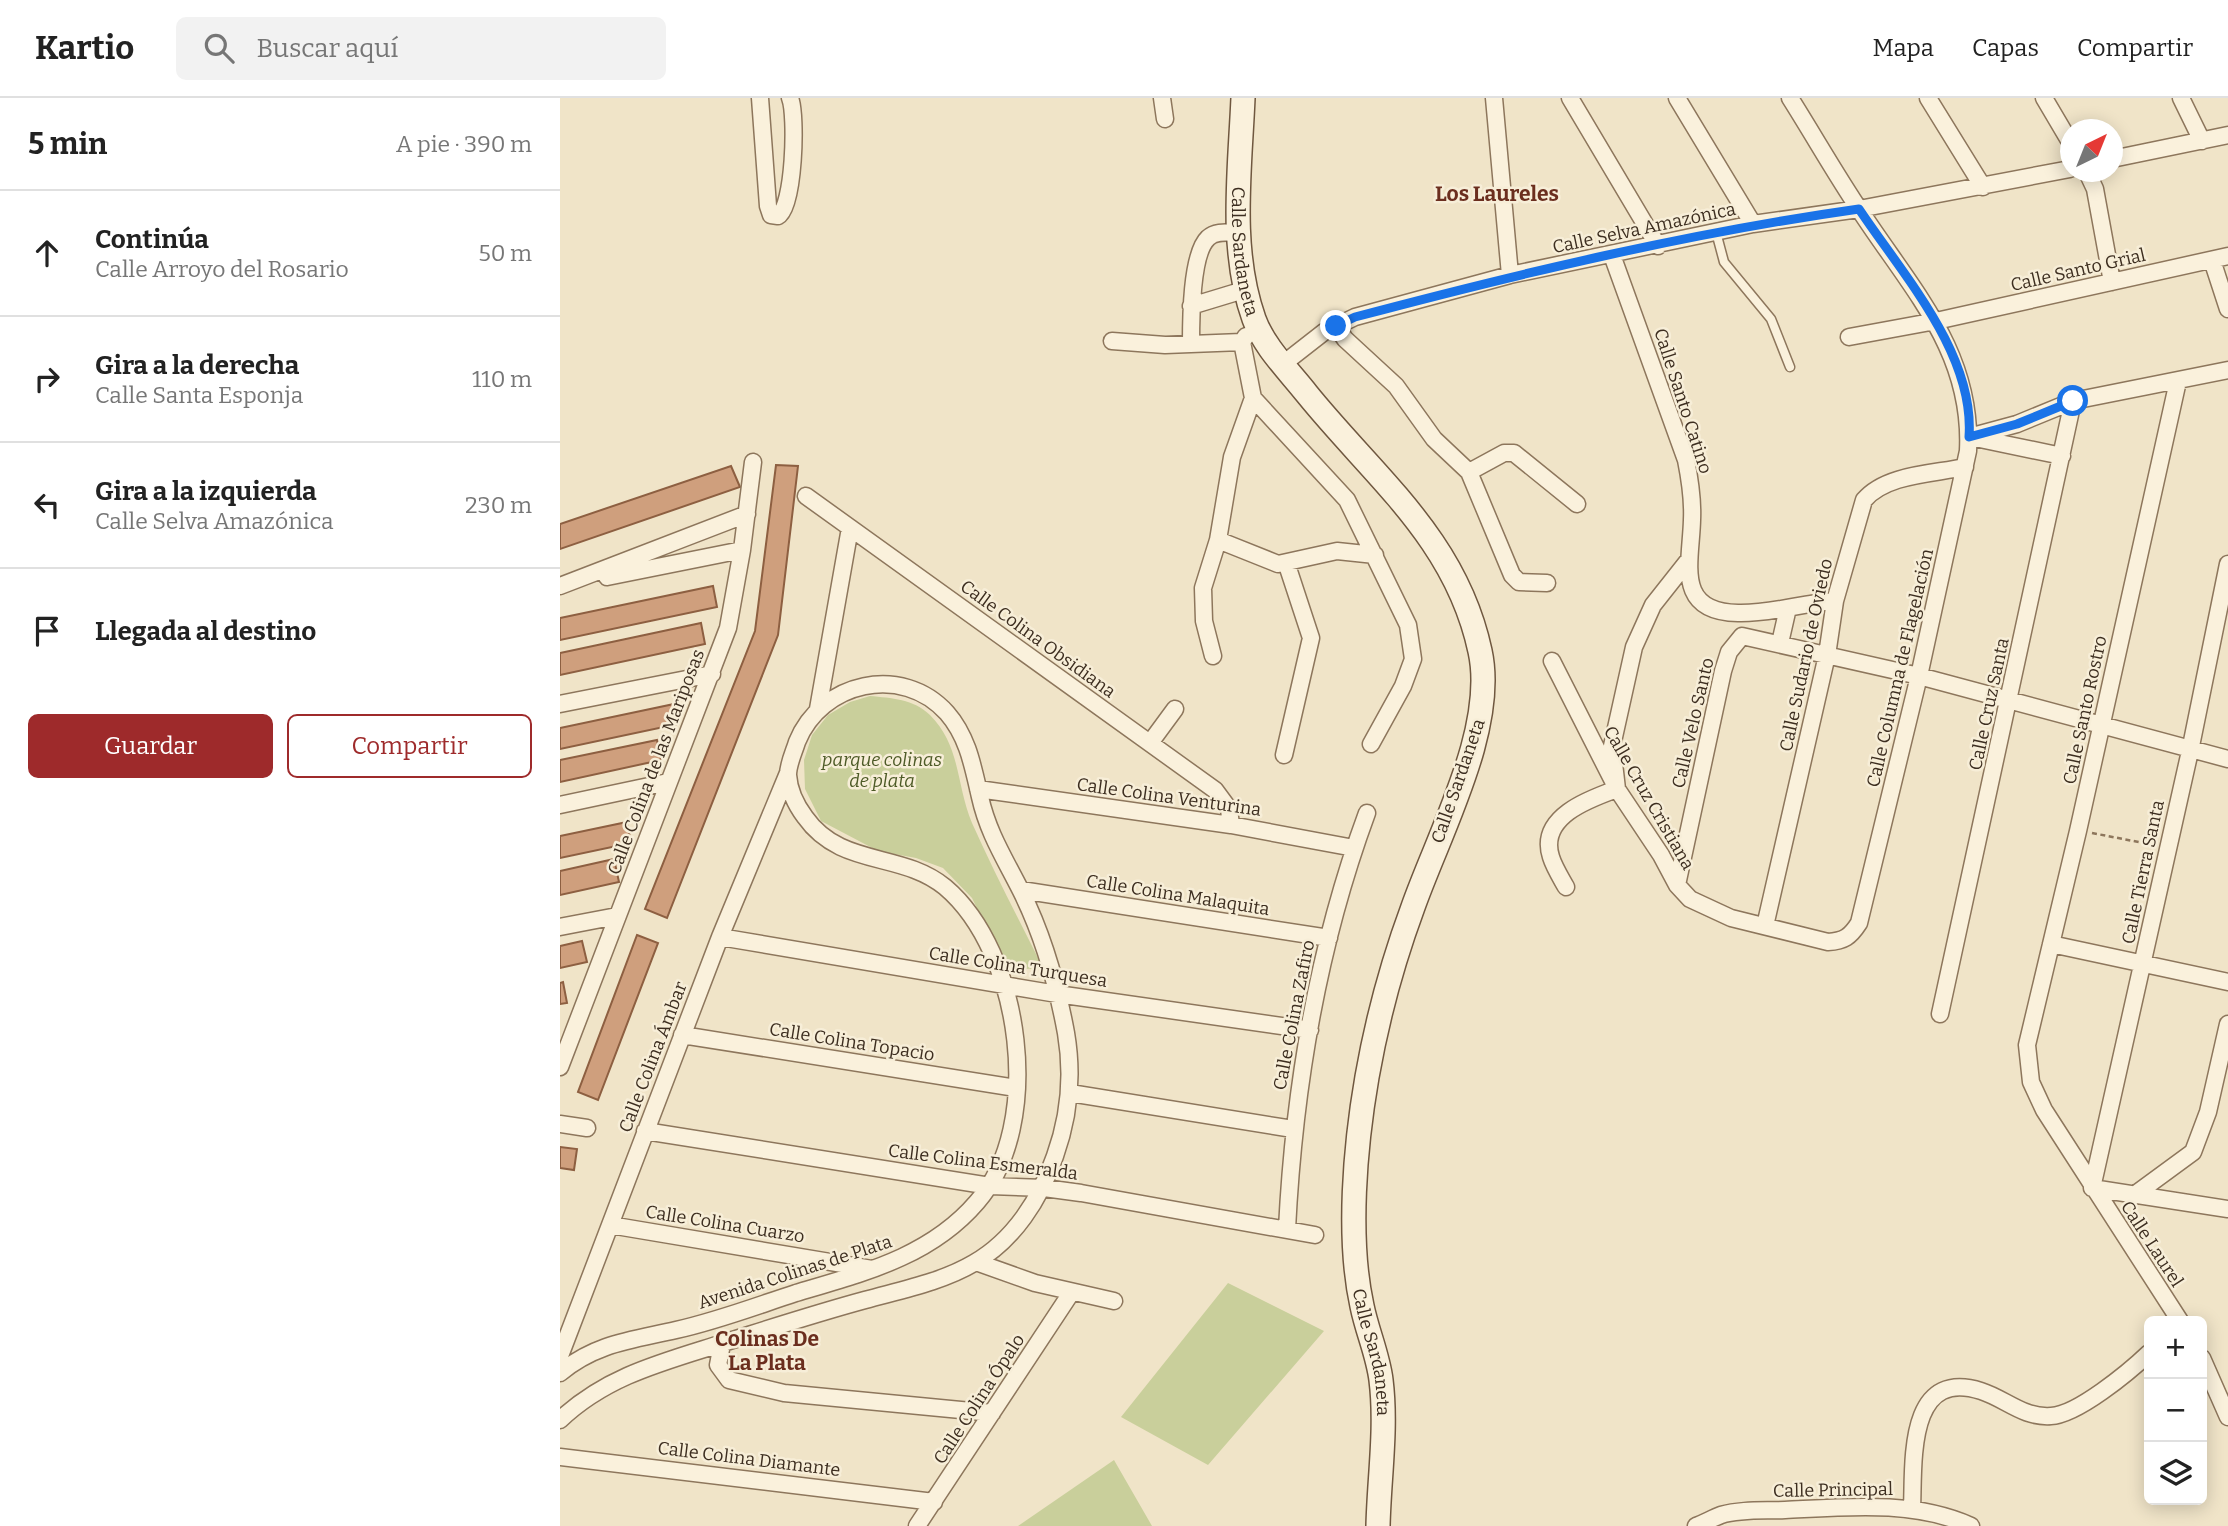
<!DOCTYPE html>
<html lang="es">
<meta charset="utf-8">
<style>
:root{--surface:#fff;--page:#f2f2f2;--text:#222;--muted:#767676;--line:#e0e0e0;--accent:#9e2a2b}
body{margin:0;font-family:Bitter,serif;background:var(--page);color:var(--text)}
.controls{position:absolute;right:21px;bottom:21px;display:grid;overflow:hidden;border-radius:10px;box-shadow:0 4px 18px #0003}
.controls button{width:63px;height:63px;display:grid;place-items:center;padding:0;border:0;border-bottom:2px solid var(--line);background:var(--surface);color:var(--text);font:35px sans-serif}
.compass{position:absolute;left:1500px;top:21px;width:63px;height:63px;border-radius:50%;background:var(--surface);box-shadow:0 4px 18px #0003;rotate:43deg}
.stop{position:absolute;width:21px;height:21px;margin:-16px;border:5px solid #1a73e8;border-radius:50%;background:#fff}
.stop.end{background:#1a73e8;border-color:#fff;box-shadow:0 2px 7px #0008}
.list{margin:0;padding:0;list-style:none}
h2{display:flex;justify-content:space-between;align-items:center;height:91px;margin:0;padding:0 28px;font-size:30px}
h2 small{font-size:23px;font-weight:400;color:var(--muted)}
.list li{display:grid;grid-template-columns:46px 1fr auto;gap:21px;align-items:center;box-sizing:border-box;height:126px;padding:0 28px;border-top:2px solid var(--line)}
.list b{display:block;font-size:26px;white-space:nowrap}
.list p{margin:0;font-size:23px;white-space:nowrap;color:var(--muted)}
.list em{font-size:23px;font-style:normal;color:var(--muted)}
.actions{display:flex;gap:14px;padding:21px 28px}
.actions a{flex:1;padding:16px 0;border:2px solid var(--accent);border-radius:10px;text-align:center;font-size:24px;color:var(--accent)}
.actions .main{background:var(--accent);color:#fff}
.icon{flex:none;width:38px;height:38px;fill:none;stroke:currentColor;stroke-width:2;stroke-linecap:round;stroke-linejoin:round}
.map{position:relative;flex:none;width:1668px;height:1428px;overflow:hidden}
header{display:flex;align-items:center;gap:42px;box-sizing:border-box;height:98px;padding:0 35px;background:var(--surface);border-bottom:2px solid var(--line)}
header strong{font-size:33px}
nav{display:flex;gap:38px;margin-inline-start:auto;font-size:24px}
.search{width:490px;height:63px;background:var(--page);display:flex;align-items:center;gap:18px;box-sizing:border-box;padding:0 24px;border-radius:10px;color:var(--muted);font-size:26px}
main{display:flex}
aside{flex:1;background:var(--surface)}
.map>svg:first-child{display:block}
</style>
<header>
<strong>Kartio</strong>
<div class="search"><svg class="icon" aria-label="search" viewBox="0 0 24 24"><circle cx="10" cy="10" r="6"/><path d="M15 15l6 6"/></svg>Buscar aquí</div>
<nav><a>Mapa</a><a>Capas</a><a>Compartir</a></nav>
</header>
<main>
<aside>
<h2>5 min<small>A pie · 390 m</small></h2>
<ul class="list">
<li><svg class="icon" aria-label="ahead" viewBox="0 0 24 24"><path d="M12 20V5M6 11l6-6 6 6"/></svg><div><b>Continúa</b><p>Calle Arroyo del Rosario</p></div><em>50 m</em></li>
<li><svg class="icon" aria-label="right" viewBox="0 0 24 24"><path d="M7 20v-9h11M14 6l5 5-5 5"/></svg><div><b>Gira a la derecha</b><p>Calle Santa Esponja</p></div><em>110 m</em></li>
<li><svg class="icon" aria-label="left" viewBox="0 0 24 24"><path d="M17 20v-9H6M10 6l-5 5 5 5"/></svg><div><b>Gira a la izquierda</b><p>Calle Selva Amazónica</p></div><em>230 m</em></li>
<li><svg class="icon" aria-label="arrive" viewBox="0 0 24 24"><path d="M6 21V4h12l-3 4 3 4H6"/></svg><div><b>Llegada al destino</b></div></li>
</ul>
<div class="actions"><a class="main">Guardar</a><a>Compartir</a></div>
</aside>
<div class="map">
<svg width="1668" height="1428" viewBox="0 0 1668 1428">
<rect width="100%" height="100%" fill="#f0e4c8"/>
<path fill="#c9cf9b" d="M310,598C331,600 354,601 370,617C401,648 396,687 412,725C434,774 459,822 483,870L447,872L412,800L383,770L356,760L318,753L261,723L245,691L244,662L252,637L268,617L290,604Z
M668,1185L764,1233L648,1367L561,1319Z
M554,1362L592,1428H458Z"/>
<path fill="#cf9f7d" stroke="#8d5f41" stroke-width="2" d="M216,367L238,368L218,537L107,820L85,811L195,533Z
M171,368L180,389L0,451V426Z
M153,488L157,509L0,542V520Z
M141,525L145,546L0,577V555Z
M114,606L118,626L0,651V630Z
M97,642L101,662L0,684V662Z
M67,724L71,745L0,760V738Z
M54,761L59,784L0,797V773Z
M77,837L98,845L38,1002L18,994Z
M22,843L27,864L0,870V848Z
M3,884L7,905L0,906V885Z
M0,1049L17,1051L14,1072L0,1070Z"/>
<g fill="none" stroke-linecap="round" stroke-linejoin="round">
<g stroke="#8d765c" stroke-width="11">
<path id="lane" d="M1156,134L1164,164L1211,221L1230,269"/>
</g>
<g stroke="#8d765c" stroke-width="19">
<path id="street" d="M200,0L208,108L211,117L218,118C234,110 237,17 230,0
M602,0L605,21
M934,0L950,177
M1010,0L1098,148
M1117,0L1193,126
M1368,0L1423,89
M1484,0L1510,44
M1621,0L1642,43
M1552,61L1668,37
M1527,74L1535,91L1552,184
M1052,157L1126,362C1130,382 1133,401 1132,422C1131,464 1114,514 1178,515C1211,516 1242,505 1275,503
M1652,162L1668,211
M631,208L687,191
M776,228L785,241L836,288L874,341L909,374L952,477L959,484L987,485
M1289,239L1376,223L1668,158
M552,243L605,247L682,244L686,238
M682,244L693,300L787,402L848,527L853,561L843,588L811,646
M631,246C631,223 631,156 648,140C656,132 669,135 679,135
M723,266L764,234L795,219L950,177L1193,126L1299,111L1510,71
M1618,283L1518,733L1467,947L1471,984L1484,1012L1620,1223
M1409,339L1457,326L1513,303L1668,272
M1415,340L1502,358
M909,374L944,355H954L1017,406
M246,398L655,692L669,711L671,727
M658,442L718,466L777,453L815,457
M47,479L182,452
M0,488L187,416
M1220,545L1228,510
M653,558L644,523L643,490L658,442L672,359L693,300
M992,563L1057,691L1101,757L1117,787L1130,801L1171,820L1268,844C1284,843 1290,839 1299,825L1359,578L1408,353C1413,254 1352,192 1301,114C1276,77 1254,38 1230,0
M0,606L152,576
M258,611L290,430
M590,645L615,611
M724,657L751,540L727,467
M418,691L671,727L794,750
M0,707L108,684
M1117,787L1163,573L1169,554L1182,538L1359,578L1668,661
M1006,789C1001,780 994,769 991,759C978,719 1029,701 1057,691L1052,648L1074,549L1093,507L1127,464
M461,792L769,840
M1205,828L1267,557L1275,503L1304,402C1326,376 1373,376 1405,369
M0,829L57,818
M160,839L497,896L750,932
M1491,846L1668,884
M1380,916L1513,303
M122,937L456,990
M0,969L168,530L182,452L193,364
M510,995L733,1031
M0,1026L27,1030
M85,1033L430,1088L484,1090L521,1095L755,1137
M1532,1090L1630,653L1668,466
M1532,1090L1668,1111
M1573,1098L1633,1054L1648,1014L1668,926
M50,1127L312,1171
M727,1131C734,990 758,848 807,715
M416,1164L475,1185L554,1203
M162,1246L158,1267L169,1282L224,1295L432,1315
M0,1258L160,839L228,675
M1642,1260L1668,1319
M0,1275C36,1245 73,1242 116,1232C157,1223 196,1208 236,1195C303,1175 370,1159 417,1104C485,1027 462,854 385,789C341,753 281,770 245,719C236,707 229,692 228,677C228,666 234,654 237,644C261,584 342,565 387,615C408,639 413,669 420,699C428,735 445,761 461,793C483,837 497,886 506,935C513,976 509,1019 495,1058C480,1101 454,1142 414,1165C382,1184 341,1192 305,1202C257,1215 211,1230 163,1245C103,1264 46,1278 0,1322
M0,1359L374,1404
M1352,1411C1354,1366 1346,1269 1421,1293C1446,1301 1463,1320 1491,1318C1517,1317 1569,1274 1589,1255
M357,1428L511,1195
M1136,1428C1144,1425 1153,1420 1161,1417C1182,1411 1204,1413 1225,1412C1286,1409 1354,1402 1411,1428"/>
</g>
<g stroke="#6f573f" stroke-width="26">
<g id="secondary">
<path id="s1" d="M683,0C680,72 669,151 694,221C704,249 729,273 747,296C815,380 896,441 920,553C937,630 879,735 853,809C833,863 817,922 807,979C795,1048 787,1140 802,1208C807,1233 818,1257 821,1282C827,1330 819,1381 818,1428"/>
</g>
</g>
<path stroke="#8d765c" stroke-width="2.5" stroke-dasharray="5 3.5" stroke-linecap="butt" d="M1532,735L1594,747"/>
<use href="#lane" stroke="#faf1dc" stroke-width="8"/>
<use href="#street" stroke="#faf1dc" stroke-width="16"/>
<use href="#secondary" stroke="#faf1dc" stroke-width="23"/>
</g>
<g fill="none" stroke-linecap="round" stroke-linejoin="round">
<path stroke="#1a73e8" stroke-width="9" d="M776,228L795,219C961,175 1129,135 1299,111C1343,177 1415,256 1409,339L1457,326L1513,303"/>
</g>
<g text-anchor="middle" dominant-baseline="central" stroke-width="5" stroke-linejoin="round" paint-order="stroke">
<g font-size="18" fill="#3d2e20" stroke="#f7eed8">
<text transform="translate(1084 130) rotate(-12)">Calle Selva Amazónica</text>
<text stroke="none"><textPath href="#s1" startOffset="154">Calle Sardaneta</textPath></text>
<text transform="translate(1518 172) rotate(-13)">Calle Santo Grial</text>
<text transform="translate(1123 303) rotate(72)">Calle Santo Catino</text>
<text transform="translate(478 541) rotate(36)">Calle Colina Obsidiana</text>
<text transform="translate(1246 557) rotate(-78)">Calle Sudario de Oviedo</text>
<text transform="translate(1340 570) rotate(-77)">Calle Columna de Flagelación</text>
<text transform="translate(1429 606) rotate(-78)">Calle Cruz Santa</text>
<text transform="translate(1525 612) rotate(-78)">Calle Santo Rostro</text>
<text transform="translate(1133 625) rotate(-77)">Calle Velo Santo</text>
<text transform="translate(96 664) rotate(-69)">Calle Colina de las Mariposas</text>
<text transform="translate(898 683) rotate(-71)">Calle Sardaneta</text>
<text transform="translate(609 699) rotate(8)">Calle Colina Venturina</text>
<text transform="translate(1089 700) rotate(60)">Calle Cruz Cristiana</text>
<text transform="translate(1583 774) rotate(-78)">Calle Tierra Santa</text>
<text transform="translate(618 797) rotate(9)">Calle Colina Malaquita</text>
<text transform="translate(458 869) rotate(9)">Calle Colina Turquesa</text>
<text transform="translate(734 917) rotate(-79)">Calle Colina Zafiro</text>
<text transform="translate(292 944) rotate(9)">Calle Colina Topacio</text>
<text transform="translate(93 959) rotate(-69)">Calle Colina Ámbar</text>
<text transform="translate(423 1064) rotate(7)">Calle Colina Esmeralda</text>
<text transform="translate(165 1126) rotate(9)">Calle Colina Cuarzo</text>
<text transform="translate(1592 1146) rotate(57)">Calle Laurel</text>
<text transform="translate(235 1174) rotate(-18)">Avenida Colinas de Plata</text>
<text stroke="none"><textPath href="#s1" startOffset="1351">Calle Sardaneta</textPath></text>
<text transform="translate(419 1301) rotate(-57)">Calle Colina Ópalo</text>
<text transform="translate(189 1361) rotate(7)">Calle Colina Diamante</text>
<text transform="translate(1273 1392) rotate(-1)">Calle Principal</text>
</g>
<g font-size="18" font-style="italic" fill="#4d5a26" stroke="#f7eed8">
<text x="322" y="662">parque colinas<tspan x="322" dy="21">de plata</tspan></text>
</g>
<g font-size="21" font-weight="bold" fill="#6b2e1e" stroke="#f7eed8">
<text x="937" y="96">Los Laureles</text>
<text x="207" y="1241">Colinas De<tspan x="207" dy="24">La Plata</tspan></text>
</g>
</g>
</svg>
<div class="controls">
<button>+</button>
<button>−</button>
<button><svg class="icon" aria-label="layers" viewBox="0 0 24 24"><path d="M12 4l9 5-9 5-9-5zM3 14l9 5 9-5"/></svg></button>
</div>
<svg class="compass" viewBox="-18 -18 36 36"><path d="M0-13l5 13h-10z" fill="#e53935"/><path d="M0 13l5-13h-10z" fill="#767676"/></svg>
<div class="stop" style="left:1513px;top:303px"></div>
<div class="stop end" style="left:776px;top:228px"></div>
</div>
</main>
